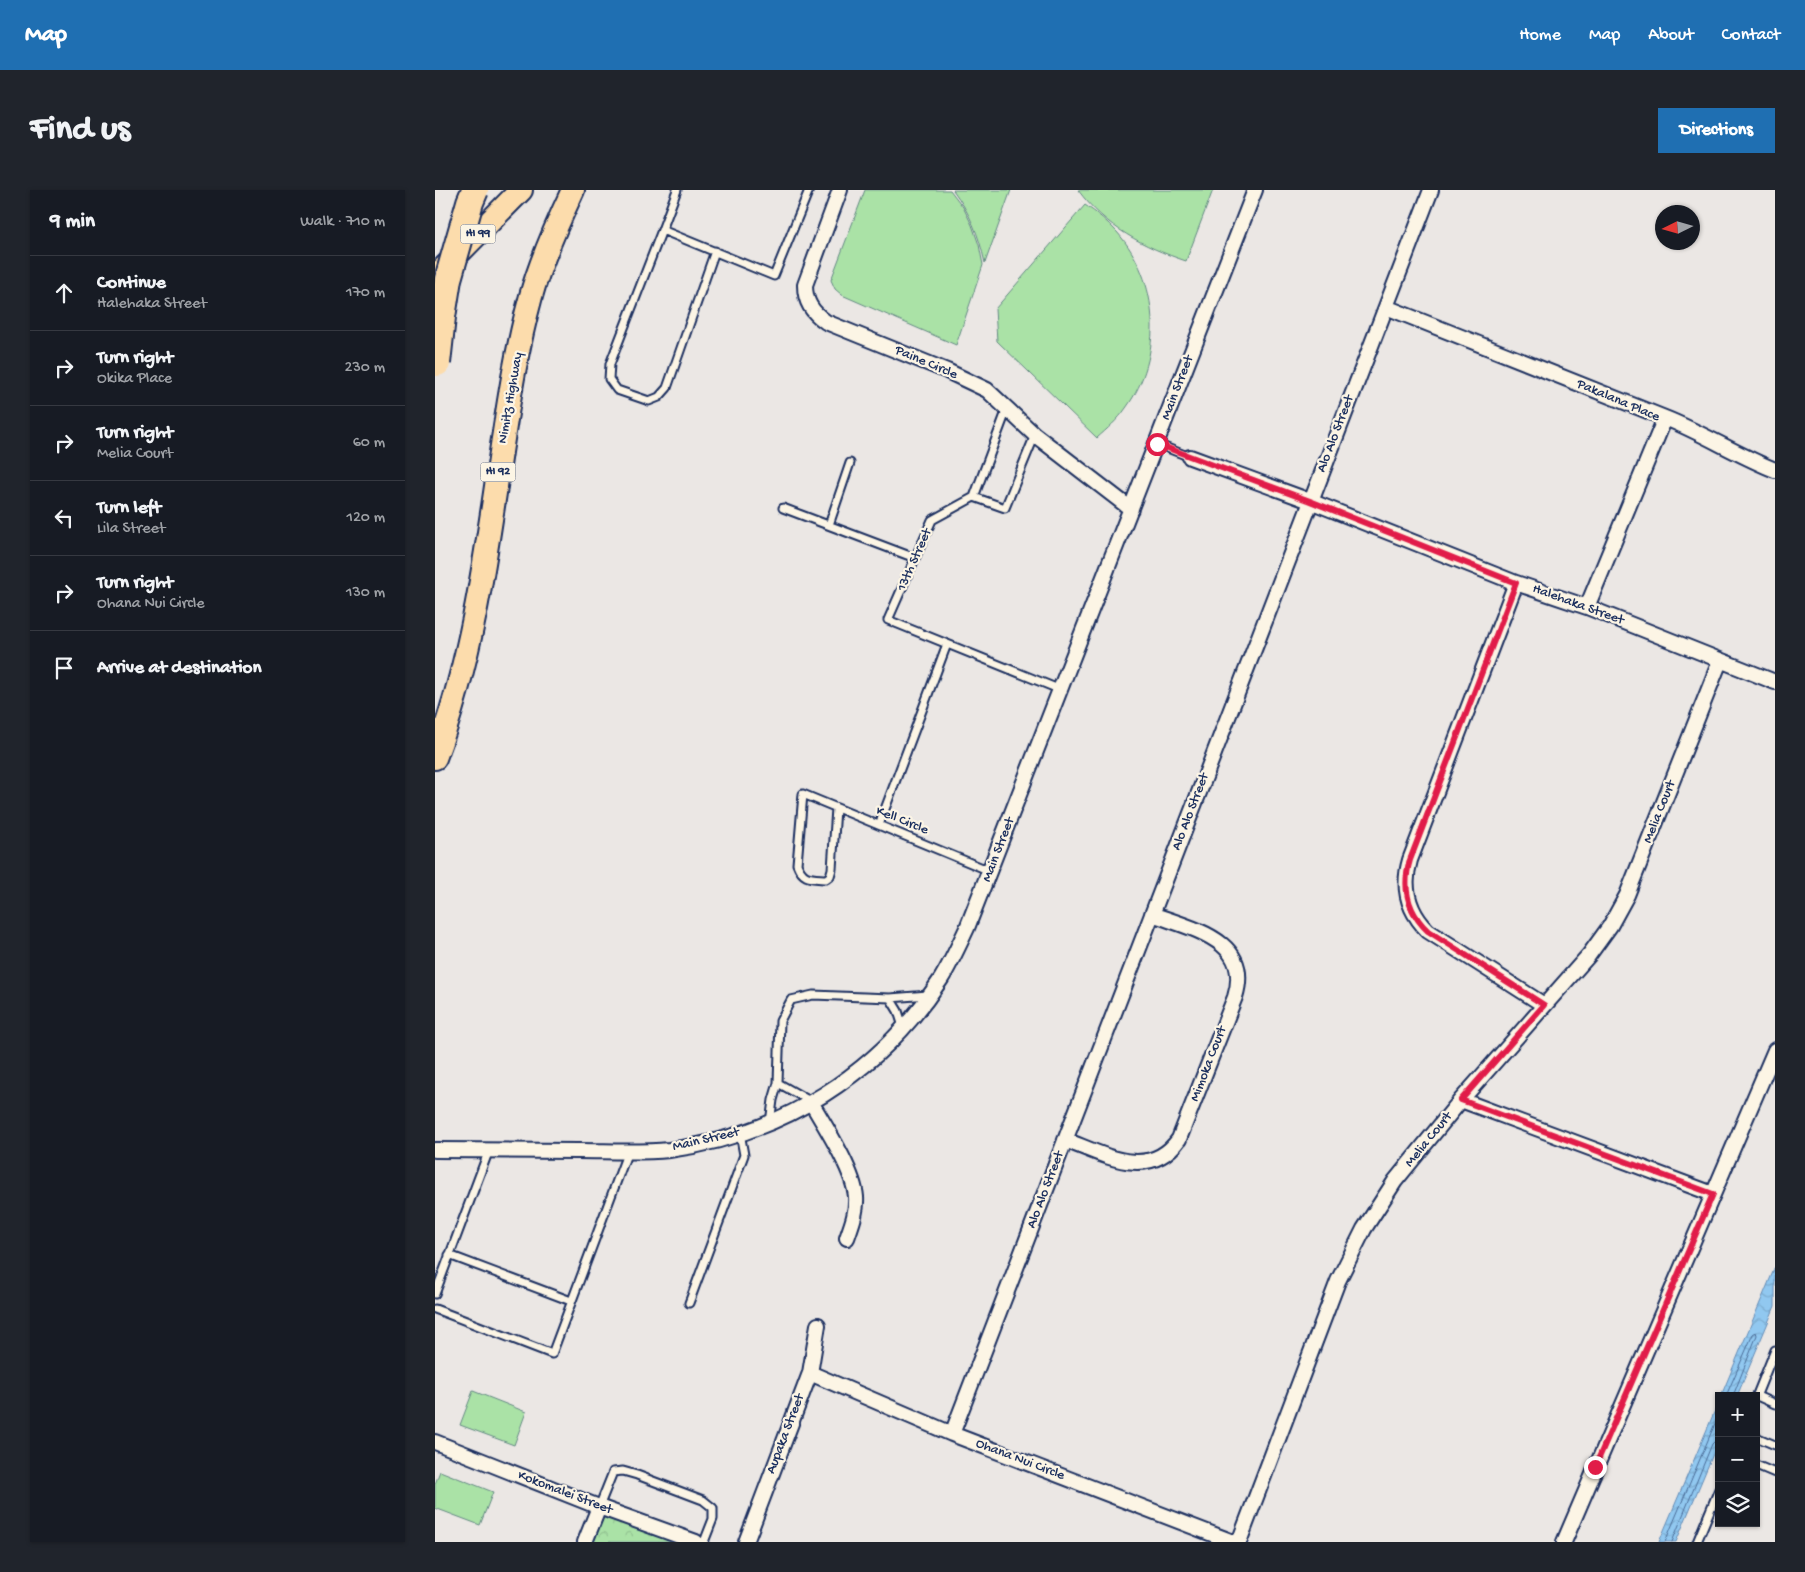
<!DOCTYPE html>
<meta charset="utf-8">
<style>
:root{--surface:#171b24;--page:#20242c;--text:#f1f3f6;--muted:#9ea1a6;--line:#363941;--accent:#1f6fb2}
body{margin:0;font-family:"Gochi Hand",sans-serif;background:var(--page);color:var(--text)}
.controls{position:absolute;right:15px;bottom:15px;display:grid;overflow:hidden;border-radius:0px;box-shadow:0 1px 4px #0004}
.controls button{width:45px;height:45px;display:grid;place-items:center;padding:0;border:0;border-bottom:1px solid var(--line);background:var(--surface);color:var(--text);font:25px sans-serif}
.compass{position:absolute;left:1220px;top:15px;width:45px;height:45px;border-radius:50%;background:var(--surface);box-shadow:0 1px 4px #0004;rotate:265deg}
.stop{position:absolute;width:15px;height:15px;margin:-11px;border:4px solid #e11d48;border-radius:50%;background:#fff}
.stop.end{background:#e11d48;border-color:#fff;box-shadow:0 1px 5px #0008}
.list{margin:0;padding:0;list-style:none}
h2{display:flex;justify-content:space-between;align-items:center;height:65px;margin:0;padding:0 20px;font-size:21px}
h2 small{font-size:16px;font-weight:400;color:var(--muted)}
.list li{display:grid;grid-template-columns:32px 1fr auto;gap:15px;align-items:center;box-sizing:border-box;height:75px;padding:0 20px;border-top:1px solid var(--line)}
.list b{display:block;font-size:19px;white-space:nowrap}
.list p{margin:0;font-size:16px;white-space:nowrap;color:var(--muted)}
.list em{font-size:16px;font-style:normal;color:var(--muted)}
.icon{flex:none;width:28px;height:28px;fill:none;stroke:currentColor;stroke-width:2;stroke-linecap:round;stroke-linejoin:round}
.map{position:relative;flex:none;width:1340px;height:1352px;overflow:hidden;border-radius:0px}
header{display:flex;align-items:center;gap:30px;box-sizing:border-box;height:70px;padding:0 25px;background:var(--accent);color:#fff}
header strong{font-size:24px}
nav{display:flex;gap:28px;margin-inline-start:auto;font-size:18px}
.intro{display:flex;align-items:center;justify-content:space-between;box-sizing:border-box;height:120px;padding:0 30px}
h1{margin:0;font-size:35px}
.button{padding:12px 22px;border-radius:0px;background:var(--accent);color:#fff;font-size:18px;font-weight:700}
main{display:flex;gap:30px;padding:0 30px}
aside{flex:1;background:var(--surface);border-radius:0px;box-shadow:0 1px 4px #0004}
.map>svg:first-child{display:block}
</style>
<header>
<strong>Map</strong>
<nav><a>Home</a><a>Map</a><a>About</a><a>Contact</a></nav>
</header>
<div class="intro"><h1>Find us</h1><a class="button">Directions</a></div>
<main>
<aside>
<h2>9 min<small>Walk · 710 m</small></h2>
<ul class="list">
<li><svg class="icon" aria-label="ahead" viewBox="0 0 24 24"><path d="M12 20V5M6 11l6-6 6 6"/></svg><div><b>Continue</b><p>Halehaka Street</p></div><em>170 m</em></li>
<li><svg class="icon" aria-label="right" viewBox="0 0 24 24"><path d="M7 20v-9h11M14 6l5 5-5 5"/></svg><div><b>Turn right</b><p>Okika Place</p></div><em>230 m</em></li>
<li><svg class="icon" aria-label="right" viewBox="0 0 24 24"><path d="M7 20v-9h11M14 6l5 5-5 5"/></svg><div><b>Turn right</b><p>Melia Court</p></div><em>60 m</em></li>
<li><svg class="icon" aria-label="left" viewBox="0 0 24 24"><path d="M17 20v-9H6M10 6l-5 5 5 5"/></svg><div><b>Turn left</b><p>Lila Street</p></div><em>120 m</em></li>
<li><svg class="icon" aria-label="right" viewBox="0 0 24 24"><path d="M7 20v-9h11M14 6l5 5-5 5"/></svg><div><b>Turn right</b><p>Ohana Nui Circle</p></div><em>130 m</em></li>
<li><svg class="icon" aria-label="arrive" viewBox="0 0 24 24"><path d="M6 21V4h12l-3 4 3 4H6"/></svg><div><b>Arrive at destination</b></div></li>
</ul>
</aside>
<div class="map">
<svg width="1340" height="1352" viewBox="0 0 1340 1352">
<defs>
<pattern id="park-crowns" width="20" height="18" patternUnits="userSpaceOnUse" patternTransform="scale(1.25)"><rect width="20" height="18" fill="#aae2a6"/><path d="M2 6a3 3 0 1 1 6 0M12 15a3 3 0 1 1 6 0" fill="none" stroke="#92c291"/></pattern>
<pattern id="water-waves" width="16" height="10" patternUnits="userSpaceOnUse" patternTransform="scale(1.25)"><rect width="16" height="10" fill="#91c8f0"/><path d="M0 5q4-4 8 0t8 0" fill="none" stroke="#7cacd0"/></pattern>
</defs>
<rect width="100%" height="100%" fill="#ebe7e4"/>
<filter id="ink" filterUnits="userSpaceOnUse"><feTurbulence type="fractalNoise" baseFrequency=".02" numOctaves="2"/><feDisplacementMap in="SourceGraphic" scale="10" xChannelSelector="R" yChannelSelector="G"/><feConvolveMatrix kernelMatrix="1 2 1 2 8 2 1 2 1" color-interpolation-filters="sRGB"/></filter>
<g filter="url(#ink)">
<path fill="url(#park-crowns)" stroke="#628882" d="M168,1324L254,1352H157Z"/>
<path fill="#aae2a6" stroke="#628882" d="M430,0H515L528,17L537,35L544,55L548,75L521,155L407,105L400,99L396,90Z
M518,0H576L550,73C544,45 535,23 518,0Z
M643,0H778L751,71C709,57 670,37 643,0Z
M650,15C662,23 673,32 682,42C725,91 729,166 691,218C683,230 672,239 662,248L562,151L560,119Z
M38,1201L91,1222L79,1255L25,1235Z
M5,1281L58,1302L45,1335L0,1318V1294Z"/>
<path fill="url(#water-waves)" stroke="#628bb6" d="M1340,1077V1116L1302,1206H1286Z
M1284,1211V1250L1241,1352H1224Z"/>
<g fill="none" stroke-linecap="round" stroke-linejoin="round">
<path stroke="#4a6c98" stroke-width="1" d="M1291,1206L1318,1144L1321,1142L1322,1145L1298,1206
M1230,1352L1284,1224
M1237,1352L1277,1254L1280,1251L1284,1250"/>
<g stroke="#1b2f5e" stroke-width="11">
<path id="lane" d="M242,0L227,40L339,86L374,0
M227,40L175,174L174,189L182,200L214,211L224,207L232,198L280,61
M572,219L539,307L497,330L453,430L626,500
M722,254L755,267
M539,307L570,318L600,245
M348,318L480,368
M394,335L415,273
M401,618L397,679L395,686L391,689C376,688 368,690 362,674L368,604L555,681
M444,635L512,454
M455,808L463,821L468,837
M343,893L375,911
M335,933L338,910L343,893L345,831L356,810L378,805L455,808L493,805
M14,1065L136,1111
M0,1104L54,960
M254,1113L309,965L305,943
M0,1119L117,1164L193,961
M1322,1206L1340,1214
M1321,1207L1340,1160
M1321,1247L1340,1255
M1321,1275L1340,1283
M164,1317L178,1282L188,1281L202,1285L268,1310L278,1318V1329L269,1352
M1262,1352L1284,1299"/>
</g>
<g stroke="#1b2f5e" stroke-width="18">
<path id="street" d="M405,0L370,95C370,112 377,122 391,132L512,181L552,200L600,245L696,319
M951,117L1230,228L1152,417
M1230,228C1268,243 1302,265 1340,280
M755,267L875,311L1081,393L1152,417L1340,492
M1081,393L975,670C967,697 973,721 993,741L1109,815
M1026,910L1278,1004
M376,912C390,936 419,981 421,1007C422,1021 417,1034 412,1048
M630,950C668,964 714,992 744,949L800,807C818,750 757,739 717,724
M0,960C48,960 96,961 143,961C173,961 204,963 234,960C346,945 444,884 506,789C516,773 524,755 532,738L820,0
M375,1183L517,1244L798,1352
M517,1244L996,0
M0,1252L164,1317L261,1352
M150,1352L164,1317
M311,1352L375,1183L383,1135
M804,1352L903,1091L929,1039L960,991L1026,910L1154,765L1175,736L1192,705L1285,471
M1129,1352L1340,860"/>
</g>
<g stroke="#1b2f5e" stroke-width="26">
<path id="primary" d="M0,87L86,0
M0,568C37,470 51,365 66,262C74,209 82,157 96,106C106,70 122,34 138,0"/>
</g>
<use href="#lane" stroke="#fcf5e5" stroke-width="7"/>
<use href="#street" stroke="#fcf5e5" stroke-width="14"/>
<use href="#primary" stroke="#fcdcac" stroke-width="22"/>
<g stroke="#1b2f5e" stroke-width="30" stroke-linecap="butt">
<path id="highway-bridge" d="M2,173L7,127L13,89L35,12L40,0"/>
</g>
<use href="#highway-bridge" stroke="#fcdcac" stroke-width="26"/>
</g>
</g>
<g fill="none" stroke-linecap="round" stroke-linejoin="round" filter="url(#ink)">
<path stroke="#e11d48" stroke-width="6" d="M722,254L875,311L1081,393L975,670C967,697 972,721 993,741L1109,815L1026,910L1278,1004L1160,1277"/>
</g>
<g text-anchor="middle" dominant-baseline="central" stroke-width="4.5" stroke-linejoin="round" paint-order="stroke">
<g fill="#fcf5e5" stroke="#5e6a86" stroke-width="1">
<rect x="25.5" y="34.5" width="35" height="19" rx="4"/>
<rect x="45.5" y="272.5" width="35" height="19" rx="4"/>
</g>
<g font-size="12" font-weight="bold" fill="#1b2f5e">
<text x="43" y="44">HI 99</text>
<text x="63" y="282">HI 92</text>
</g>
<g font-size="14" fill="#1b2f5e" stroke="#fcf5e5">
<text transform="translate(491 173) rotate(23)">Paine Circle</text>
<text transform="translate(743 198) rotate(-69)">Main Street</text>
<text transform="translate(76 208) rotate(-80)">Nimitz Highway</text>
<text transform="translate(1183 211) rotate(23)">Pakalana Place</text>
<text transform="translate(901 244) rotate(-69)">Alo Alo Street</text>
<text transform="translate(480 370) rotate(-66)">13th Street</text>
<text transform="translate(1143 415) rotate(20)">Halehaka Street</text>
<text transform="translate(756 622) rotate(-69)">Alo Alo Street</text>
<text transform="translate(1225 622) rotate(-68)">Melia Court</text>
<text transform="translate(467 631) rotate(22)">Kell Circle</text>
<text transform="translate(564 660) rotate(-69)">Main Street</text>
<text transform="translate(774 874) rotate(-69)">Mimoka Court</text>
<text transform="translate(271 950) rotate(-13)">Main Street</text>
<text transform="translate(994 950) rotate(-51)">Melia Court</text>
<text transform="translate(611 1000) rotate(-69)">Alo Alo Street</text>
<text transform="translate(351 1244) rotate(-69)">Aupaka Street</text>
<text transform="translate(585 1270) rotate(21)">Ohana Nui Circle</text>
<text transform="translate(130 1303) rotate(21)">Kokomalei Street</text>
</g>
</g>
</svg>
<div class="controls">
<button>+</button>
<button>−</button>
<button><svg class="icon" aria-label="layers" viewBox="0 0 24 24"><path d="M12 4l9 5-9 5-9-5zM3 14l9 5 9-5"/></svg></button>
</div>
<svg class="compass" viewBox="-18 -18 36 36"><path d="M0-13l5 13h-10z" fill="#e53935"/><path d="M0 13l5-13h-10z" fill="#9ea1a6"/></svg>
<div class="stop" style="left:722px;top:254px"></div>
<div class="stop end" style="left:1160px;top:1277px"></div>
</div>
</main>
